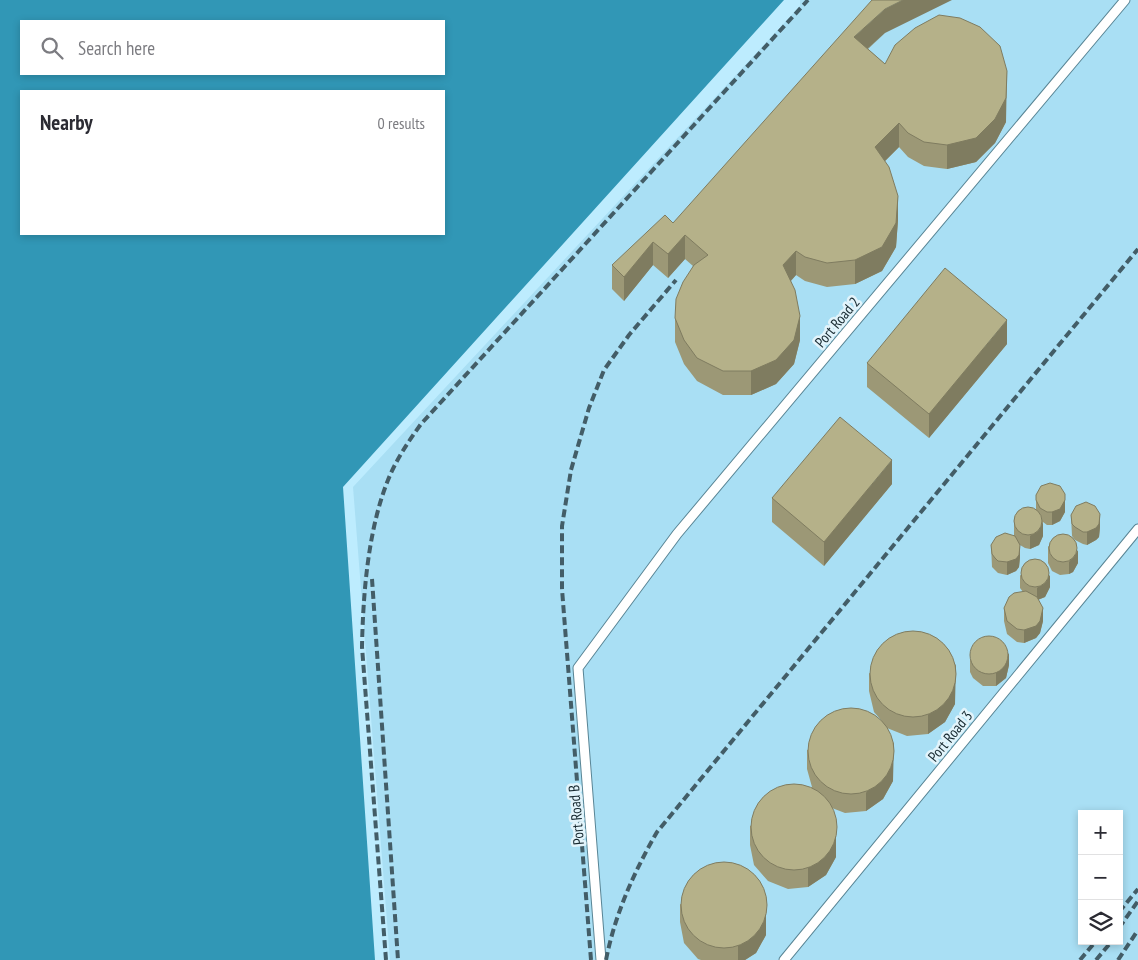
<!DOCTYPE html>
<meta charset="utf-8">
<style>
:root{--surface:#fff;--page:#f7f7f7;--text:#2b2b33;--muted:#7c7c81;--line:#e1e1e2}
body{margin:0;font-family:"PT Sans Narrow",sans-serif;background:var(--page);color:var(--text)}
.controls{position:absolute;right:15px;bottom:15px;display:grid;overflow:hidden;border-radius:0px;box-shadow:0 2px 8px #0003}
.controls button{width:45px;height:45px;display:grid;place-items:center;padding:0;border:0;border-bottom:1px solid var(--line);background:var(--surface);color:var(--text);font:25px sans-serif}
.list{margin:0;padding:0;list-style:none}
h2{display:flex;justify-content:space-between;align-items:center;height:65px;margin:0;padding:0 20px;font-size:21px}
h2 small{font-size:16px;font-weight:400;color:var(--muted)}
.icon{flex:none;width:28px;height:28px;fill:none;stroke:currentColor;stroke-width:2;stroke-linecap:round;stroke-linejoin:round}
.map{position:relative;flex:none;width:1138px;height:960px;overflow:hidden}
.search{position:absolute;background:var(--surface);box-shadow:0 2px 8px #0003;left:20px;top:20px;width:425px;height:55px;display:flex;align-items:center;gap:12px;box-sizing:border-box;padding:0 18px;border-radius:0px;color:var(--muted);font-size:19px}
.panel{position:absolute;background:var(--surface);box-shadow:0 2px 8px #0003;left:20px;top:90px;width:425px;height:145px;border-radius:0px}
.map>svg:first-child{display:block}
</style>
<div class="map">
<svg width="1138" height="960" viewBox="0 0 1138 960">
<rect width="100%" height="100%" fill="#bdecfe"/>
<path fill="#a9dff4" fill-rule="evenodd" d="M800,0H1138V960H390L353,487L800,6ZM1082,814H1119V941H1082Z"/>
<path fill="#3197b6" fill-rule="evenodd" d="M0,0H784L343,487L375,960H0ZM21,21H444V74H21ZM21,91H444V234H21Z"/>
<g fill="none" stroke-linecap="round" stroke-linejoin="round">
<g stroke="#598595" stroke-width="11">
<path id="service" d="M601,960L578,668L677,534L1125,0
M784,960L1138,529"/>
</g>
<use href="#service" stroke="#fff" stroke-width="9"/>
<path stroke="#435d67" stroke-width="4" stroke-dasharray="8 4" stroke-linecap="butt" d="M372,579L398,960
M1119,912L1138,889
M1119,928L1138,901
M386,960L362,647C363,594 368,530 388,480C396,460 408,442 421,424L808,0
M591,960L562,589V526L571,470L589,408L604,370L629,335L676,280
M606,960C615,914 634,872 657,832L1138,249
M1080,960L1096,941
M1096,960L1112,941
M1118,960L1138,930"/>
</g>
<path fill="#9c9876" d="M885,33L868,49L885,64L1006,122L995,143L976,162L947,169L924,166L908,157L899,147L885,161L898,220L896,247L882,271L855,284L827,287L805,281L796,275L791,281L800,340L794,364L776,384L751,395H723L697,381L684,364L675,342V318L693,266L685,259L668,278L653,265L624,301L612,289V265L673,223Z
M1007,344L929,438L867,387V363Z
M892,484L824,566L772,522V498Z
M1036,495L1065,512L1060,521L1052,525H1047L1043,522V536L1039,545L1030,549L1025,548L1020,545V557L1019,567L1016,571L1007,575L998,573L992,567L991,545L1014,536V519L1036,509Z
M1071,515L1100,527L1099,537L1096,540L1087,545L1083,544L1075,540L1072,536Z
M1048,546L1078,563L1073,572L1069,574L1060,575L1052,571L1048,563Z
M1020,575L1050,587L1045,597L1038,600L1043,621L1040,633L1036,638L1024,643L1017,642L1007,634L1004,621V608L1023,592L1020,588Z
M970,660L1009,665L1006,678L996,686H983L973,678L970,672Z
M869,673L955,704L945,722L928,734L907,736L887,728L893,781L883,799L866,811L845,813L832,808L836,857L826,875L808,887L788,889L768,881L754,865L750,845V826L812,787L807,769V750L881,720L874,712L869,691Z
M680,904L766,935L756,953L745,960H701L698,959L684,943L680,922Z"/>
<path fill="#7f7c60" d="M903,0H952L885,33L854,61V37L885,9Z
M1007,71L1006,122L995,143L976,162L947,169V145Z
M899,123V147L875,171V147Z
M898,196V220L896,247L882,271L855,284V260Z
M685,235V259L668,278V254Z
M653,242V265L624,301V277Z
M796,251V275L783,289V265Z
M800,316V340L794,364L776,384L751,395V371Z
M1007,320V344L929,438V414Z
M892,460V484L824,566V542Z
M1065,500V512L1060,521L1052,525V512Z
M1100,514V527L1099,537L1096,540L1087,545V532Z
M1043,523V536L1039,545L1030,549V536Z
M1020,545V557L1019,567L1016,571L1007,575V562Z
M1078,550V563L1073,572L1069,574V562Z
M1050,575V587L1045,597L1037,600V588Z
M1043,608V621L1040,633L1036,638L1024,643V630Z
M1009,653V665L1006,678L996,686V673Z
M956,664L955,704L945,722L928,734V715Z
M894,742L893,781L883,799L866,811V793Z
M836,818V857L826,875L808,887V868Z
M766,895V935L756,953L745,960H738V946Z"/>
<path fill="#b5b189" stroke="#7f7c60" d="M872,0H903L885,9L854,37L885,64L895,45L915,28L939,15L960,18L980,27L1000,46L1007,71L1006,98L995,119L976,138L947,145L924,142L908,133L899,123L875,147L889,167L898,196L896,223L882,247L855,260L827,263L805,257L796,251L783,265L795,290L800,316L794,340L776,360L751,371H723L697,358L684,340L675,318L676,299L683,282L694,265L708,255L685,235L668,254L653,242L624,277L612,265L665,215L673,223Z
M945,268L1007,320L929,414L867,363Z
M840,417L892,460L824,542L772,498Z
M1050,483L1060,486L1065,494V500L1060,509L1052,512H1047L1040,508L1036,500V495L1041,486Z
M1086,502L1095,506L1100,514L1099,524L1096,528L1087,532H1083L1075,527L1072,524L1071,515L1076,506Z
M1014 521a14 14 0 1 1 28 0a14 14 0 1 1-28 0Z
M1005,533L1015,536L1020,545L1019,555L1016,559L1007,562L998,561L995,558L992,554L991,545L996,537Z
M1049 548a14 14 0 1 1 28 0a14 14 0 1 1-28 0Z
M1021 573a14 14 0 1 1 28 0a14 14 0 1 1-28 0Z
M1026,591L1037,597L1043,608L1040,621L1036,626L1024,630L1017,629L1007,621L1004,608L1009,597L1014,593Z
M870 674a43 43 0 1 1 86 0a43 43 0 1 1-86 0Z
M970 655a19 19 0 1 1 38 0a19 19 0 1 1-38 0Z
M808 751a43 43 0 1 1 86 0a43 43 0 1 1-86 0Z
M751 827a43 43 0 1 1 86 0a43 43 0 1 1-86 0Z
M681 905a43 43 0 1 1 86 0a43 43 0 1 1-86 0Z"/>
<g text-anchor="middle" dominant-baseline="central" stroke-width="5" stroke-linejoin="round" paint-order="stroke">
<g font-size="15" fill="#16282f" stroke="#e2f4fb">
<text transform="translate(837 322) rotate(-50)">Port Road 2</text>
<text transform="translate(950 736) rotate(-51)">Port Road 3</text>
<text transform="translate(576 815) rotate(-95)">Port Road B</text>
</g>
</g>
</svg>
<div class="controls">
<button>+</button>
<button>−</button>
<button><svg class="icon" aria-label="layers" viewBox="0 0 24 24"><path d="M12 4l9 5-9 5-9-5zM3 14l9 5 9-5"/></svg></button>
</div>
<div class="search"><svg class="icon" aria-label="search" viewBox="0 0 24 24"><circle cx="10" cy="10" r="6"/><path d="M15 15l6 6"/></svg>Search here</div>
<section class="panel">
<h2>Nearby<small>0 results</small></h2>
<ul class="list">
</ul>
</section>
</div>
